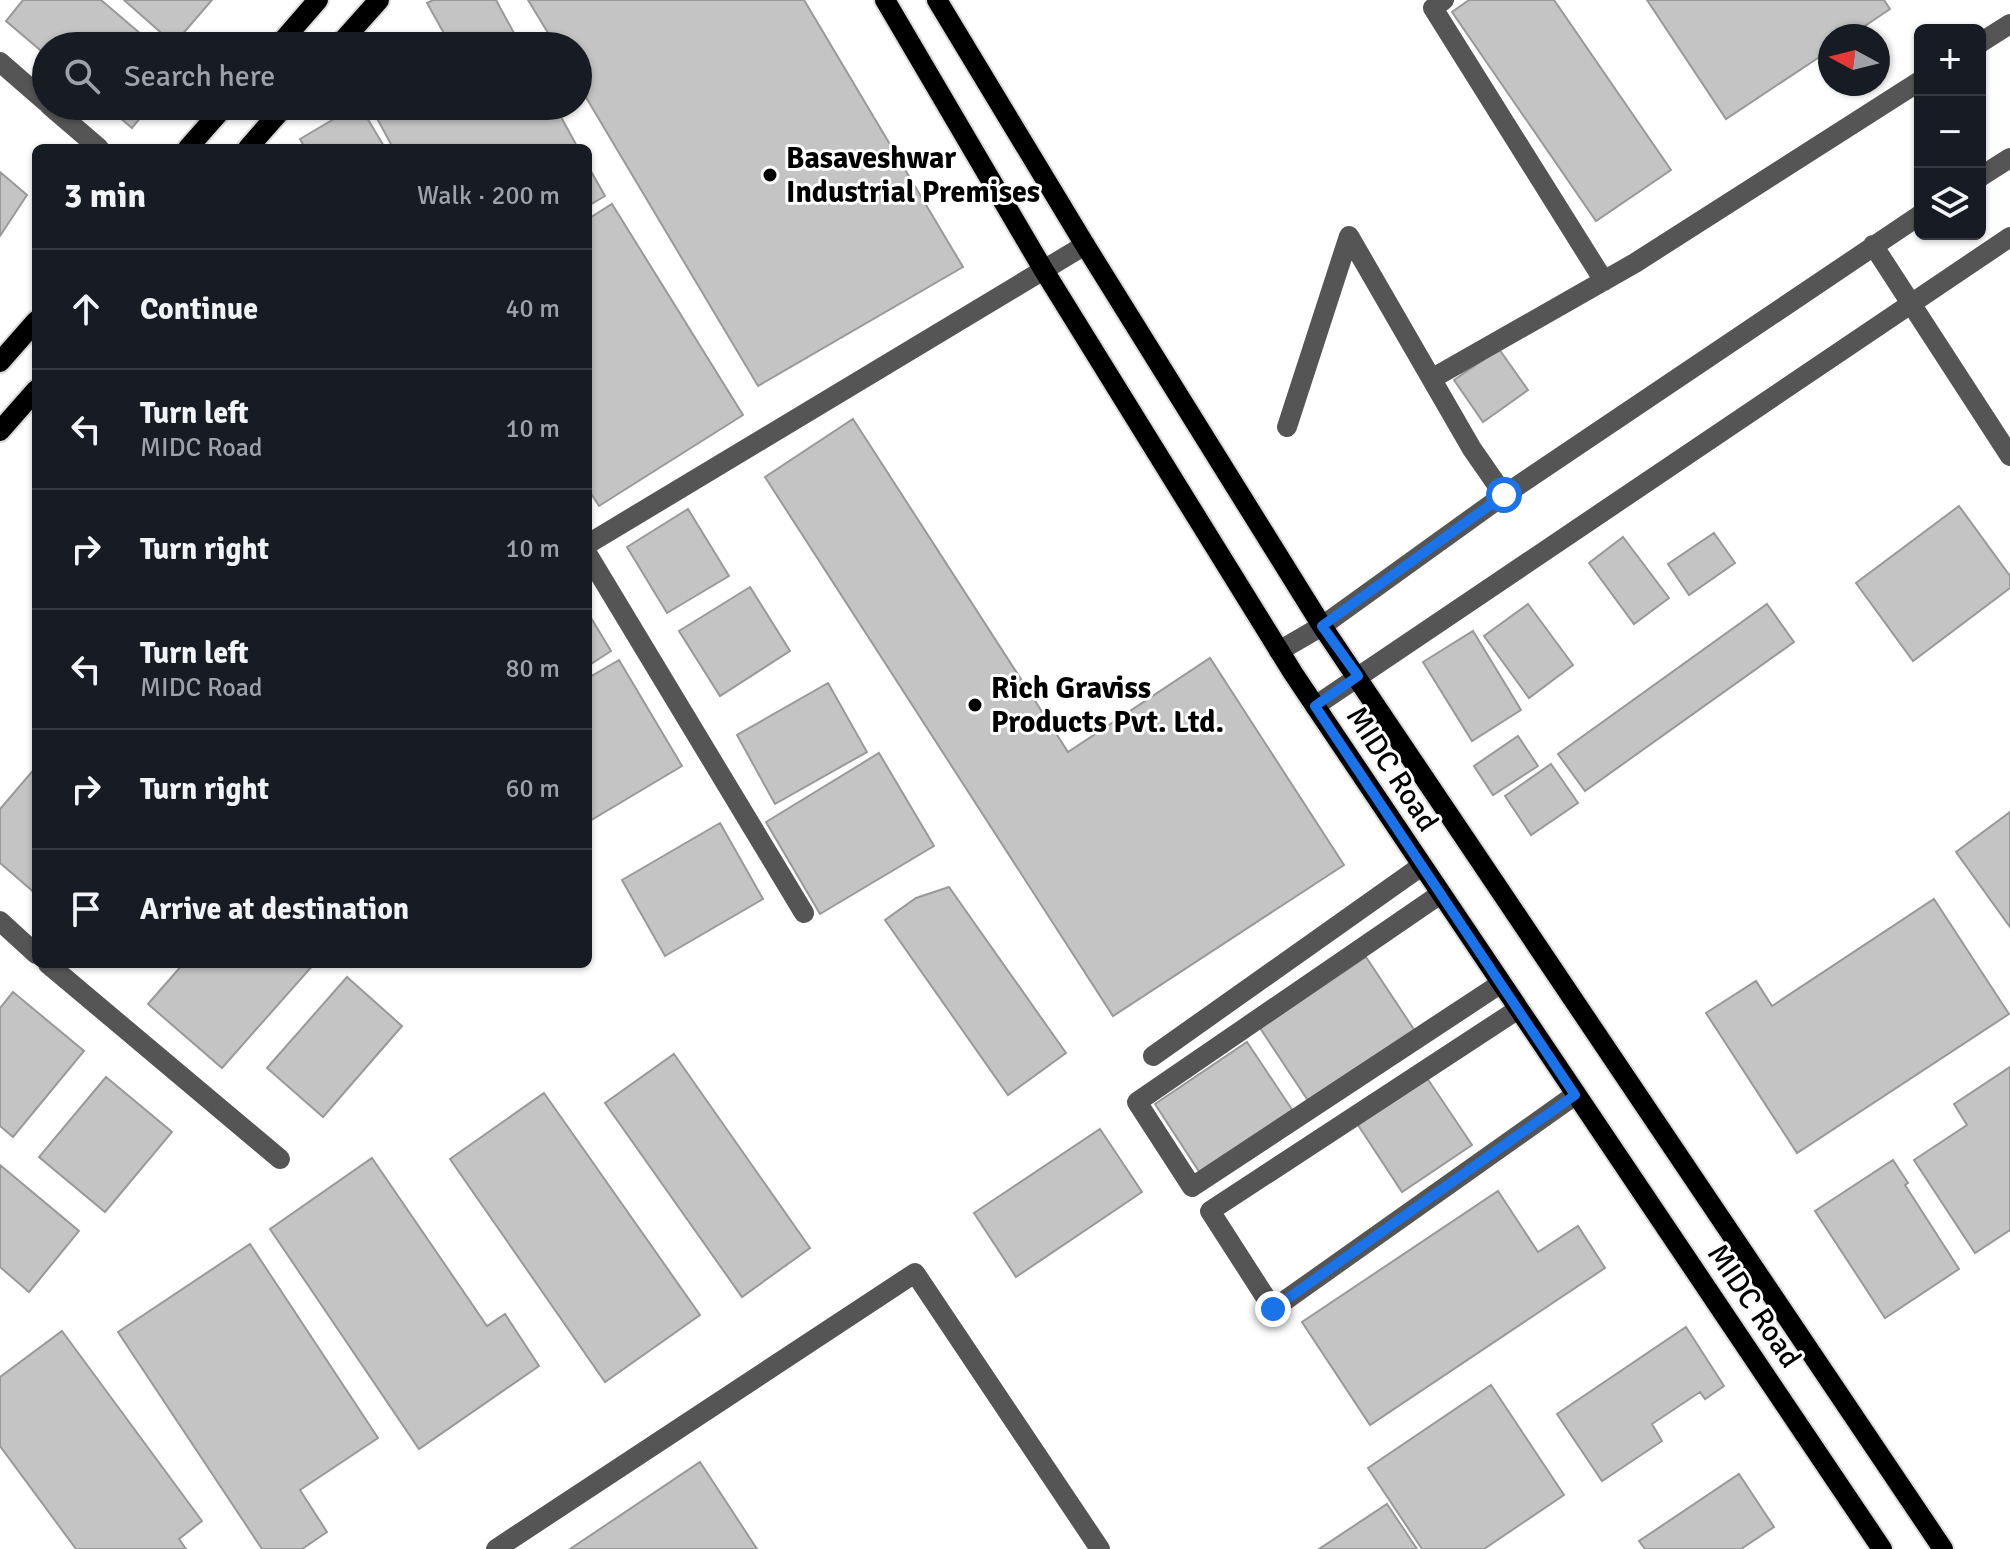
<!DOCTYPE html>
<meta charset="utf-8">
<style>
:root{--surface:#171b24;--page:#242831;--text:#f1f3f6;--muted:#9ea1a6;--line:#363941}
body{margin:0;font-family:Signika,sans-serif;background:var(--page);color:var(--text)}
.controls{position:absolute;right:24px;top:24px;display:grid;overflow:hidden;border-radius:12px;box-shadow:0 2px 6px #0004}
.controls button{width:72px;height:72px;display:grid;place-items:center;padding:0;border:0;border-bottom:2px solid var(--line);background:var(--surface);color:var(--text);font:40px sans-serif}
.compass{position:absolute;left:1818px;top:24px;width:72px;height:72px;border-radius:50%;background:var(--surface);box-shadow:0 2px 6px #0004;rotate:277deg}
.stop{position:absolute;width:24px;height:24px;margin:-18px;border:6px solid #1a73e8;border-radius:50%;background:#fff}
.stop.end{background:#1a73e8;border-color:#fff;box-shadow:0 2px 8px #0008}
.list{margin:0;padding:0;list-style:none}
h2{display:flex;justify-content:space-between;align-items:center;height:104px;margin:0;padding:0 32px;font-size:34px}
h2 small{font-size:26px;font-weight:400;color:var(--muted)}
.list li{display:grid;grid-template-columns:52px 1fr auto;gap:24px;align-items:center;box-sizing:border-box;height:120px;padding:0 32px;border-top:2px solid var(--line)}
.list b{display:block;font-size:30px;white-space:nowrap}
.list p{margin:0;font-size:26px;white-space:nowrap;color:var(--muted)}
.list em{font-size:26px;font-style:normal;color:var(--muted)}
.icon{flex:none;width:44px;height:44px;fill:none;stroke:currentColor;stroke-width:2;stroke-linecap:round;stroke-linejoin:round}
.map{position:relative;flex:none;width:2010px;height:1549px;overflow:hidden}
.search{position:absolute;background:var(--surface);box-shadow:0 2px 6px #0004;left:32px;top:32px;width:560px;height:88px;display:flex;align-items:center;gap:20px;box-sizing:border-box;padding:0 28px;border-radius:44px;color:var(--muted);font-size:30px}
.panel{position:absolute;background:var(--surface);box-shadow:0 2px 6px #0004;left:32px;top:144px;width:560px;height:824px;border-radius:12px}
.map>svg:first-child{display:block}
</style>
<div class="map">
<svg width="2010" height="1549" viewBox="0 0 2010 1549">
<rect width="100%" height="100%" fill="#fff"/>
<path fill="#c4c4c4" stroke="#999" stroke-width="2" d="M23,0H101L155,46H46V55L6,21Z
M124,0H212L174,44Z
M433,0H496L521,46H451L427,3Z
M528,0H804L963,267L758,386L578,84V46H556Z
M1469,0H1554L1671,170L1596,221L1452,12Z
M1647,0H1884L1890,9L1850,36H1830V50L1726,119Z
M106,106H150L132,128Z
M356,106H360L385,148H305L300,139Z
M382,106H555L578,148H393L373,111Z
M588,166L605,196L588,206Z
M0,172L27,195L0,236Z
M612,204L743,415L599,506L588,489V219Z
M1499,349L1528,390L1483,422L1454,380Z
M853,419L1068,752L1210,658L1344,865L1113,1016L765,477Z
M1959,506L2010,576V588L1913,661L1856,583Z
M688,509L729,576L667,613L627,547Z
M1714,533L1735,563L1689,595L1668,564Z
M1623,537L1669,598L1634,624L1589,563Z
M750,587L790,651L720,696L679,631Z
M1528,604L1573,665L1529,698L1484,636Z
M1767,604L1794,642L1585,791L1558,754Z
M588,613L611,651L588,666Z
M1473,631L1521,710L1472,741L1423,662Z
M619,660L682,766L588,822V678Z
M828,683L867,752L775,804L737,735Z
M1518,736L1538,766L1493,795L1474,766Z
M879,753L934,846L820,914L766,822Z
M1551,764L1578,803L1531,835L1505,796Z
M36,767V894L0,863V809Z
M2010,812V927L1956,852Z
M720,823L763,899L665,956L622,880Z
M949,887L1066,1053L1008,1095L885,920L916,898Z
M1934,899L2009,1014L1797,1153L1706,1013L1756,981L1772,1006Z
M1366,957L1415,1031L1309,1102L1260,1028Z
M183,964H314L222,1068L148,1004Z
M347,977L402,1026L323,1117L267,1068Z
M13,992L84,1051L13,1137L0,1126V1008Z
M1247,1042L1293,1111L1200,1173L1155,1104Z
M674,1054L810,1248L742,1297L605,1103Z
M2010,1067V1230L1975,1253L1914,1160L1967,1125L1954,1104Z
M1425,1075L1472,1145L1402,1192L1356,1122Z
M106,1077L172,1132L105,1212L39,1157Z
M544,1093L700,1315L605,1382L450,1159Z
M1100,1129L1142,1192L1016,1277L974,1213Z
M372,1158L487,1326L505,1314L539,1366L419,1449L270,1229Z
M1893,1160L1908,1183L1905,1185L1959,1269L1885,1318L1815,1211Z
M0,1165L79,1231L29,1292L0,1267Z
M1498,1191L1538,1252L1578,1226L1605,1268L1370,1425L1302,1322Z
M250,1244L378,1438L300,1490L327,1532L302,1549H262L118,1332Z
M1686,1327L1724,1386L1705,1399L1700,1392L1652,1424L1662,1441L1602,1481L1557,1414Z
M62,1331L202,1521L179,1539L186,1549H76L0,1446V1377Z
M1491,1385L1564,1495L1484,1549H1422L1368,1468Z
M700,1462L757,1549H570Z
M1739,1474L1774,1527L1741,1549H1645L1639,1541Z
M1387,1504L1417,1549H1319Z"/>
<g fill="none" stroke-linecap="round" stroke-linejoin="round">
<g stroke="#dbdbdb" stroke-width="24">
<path id="major" d="M885,0L1043,269L1293,673L1882,1549
M937,0L1085,245L1322,626L1943,1549
M278,46L318,0
M338,46L379,0
M188,148L225,106
M248,148L285,106
M0,362L36,321
M0,431L36,390"/>
</g>
<path stroke="#555" stroke-width="20" d="M1444,0L1433,8L1604,281
M1980,43L2010,24
M0,62L46,102
M50,106L99,148
M1980,177L2010,158
M1873,245L2010,456
M1433,378L1635,263L1920,81
M1287,427L1349,236L1472,449L1504,495
M588,544L1085,245
M588,555L804,913
M1279,651L1322,626L1504,495L1920,215
M1315,706L2010,237
M1439,895L1137,1102L1192,1187L1500,984
M0,921L36,954
M48,964L280,1159
M1517,1010L1210,1211L1273,1309L1575,1095
M1153,1056L1420,867
M496,1549L915,1273L1100,1549"/>
<use href="#major" stroke="#000" stroke-width="20"/>
</g>
<g fill="none" stroke-linecap="round" stroke-linejoin="round">
<path stroke="#1a73e8" stroke-width="10" d="M1273,1309L1575,1095L1315,706L1358,676L1322,626L1504,495"/>
</g>
<g fill="#000" stroke="#fff" stroke-width="3">
<circle cx="770" cy="175" r="8"/>
<circle cx="975" cy="705" r="8"/>
</g>
<g text-anchor="middle" dominant-baseline="central" stroke-width="6" stroke-linejoin="round" paint-order="stroke">
<g font-size="30" font-weight="bold" fill="#000" stroke="#fff" text-anchor="start">
<text x="786" y="158">Basaveshwar<tspan x="786" dy="34">Industrial Premises</tspan></text>
<text x="991" y="688">Rich Graviss<tspan x="991" dy="34">Products Pvt. Ltd.</tspan></text>
</g>
<g font-size="30" fill="#000" stroke="#fff">
<text transform="translate(1392 769) rotate(57)">MIDC Road</text>
<text transform="translate(1754 1306) rotate(56)">MIDC Road</text>
</g>
</g>
</svg>
<div class="controls">
<button>+</button>
<button>−</button>
<button><svg class="icon" aria-label="layers" viewBox="0 0 24 24"><path d="M12 4l9 5-9 5-9-5zM3 14l9 5 9-5"/></svg></button>
</div>
<svg class="compass" viewBox="-18 -18 36 36"><path d="M0-13l5 13h-10z" fill="#e53935"/><path d="M0 13l5-13h-10z" fill="#9ea1a6"/></svg>
<div class="stop" style="left:1504px;top:495px"></div>
<div class="stop end" style="left:1273px;top:1309px"></div>
<div class="search"><svg class="icon" aria-label="search" viewBox="0 0 24 24"><circle cx="10" cy="10" r="6"/><path d="M15 15l6 6"/></svg>Search here</div>
<section class="panel">
<h2>3 min<small>Walk · 200 m</small></h2>
<ul class="list">
<li><svg class="icon" aria-label="ahead" viewBox="0 0 24 24"><path d="M12 20V5M6 11l6-6 6 6"/></svg><div><b>Continue</b></div><em>40 m</em></li>
<li><svg class="icon" aria-label="left" viewBox="0 0 24 24"><path d="M17 20v-9H6M10 6l-5 5 5 5"/></svg><div><b>Turn left</b><p>MIDC Road</p></div><em>10 m</em></li>
<li><svg class="icon" aria-label="right" viewBox="0 0 24 24"><path d="M7 20v-9h11M14 6l5 5-5 5"/></svg><div><b>Turn right</b></div><em>10 m</em></li>
<li><svg class="icon" aria-label="left" viewBox="0 0 24 24"><path d="M17 20v-9H6M10 6l-5 5 5 5"/></svg><div><b>Turn left</b><p>MIDC Road</p></div><em>80 m</em></li>
<li><svg class="icon" aria-label="right" viewBox="0 0 24 24"><path d="M7 20v-9h11M14 6l5 5-5 5"/></svg><div><b>Turn right</b></div><em>60 m</em></li>
<li><svg class="icon" aria-label="arrive" viewBox="0 0 24 24"><path d="M6 21V4h12l-3 4 3 4H6"/></svg><div><b>Arrive at destination</b></div></li>
</ul>
</section>
</div>
